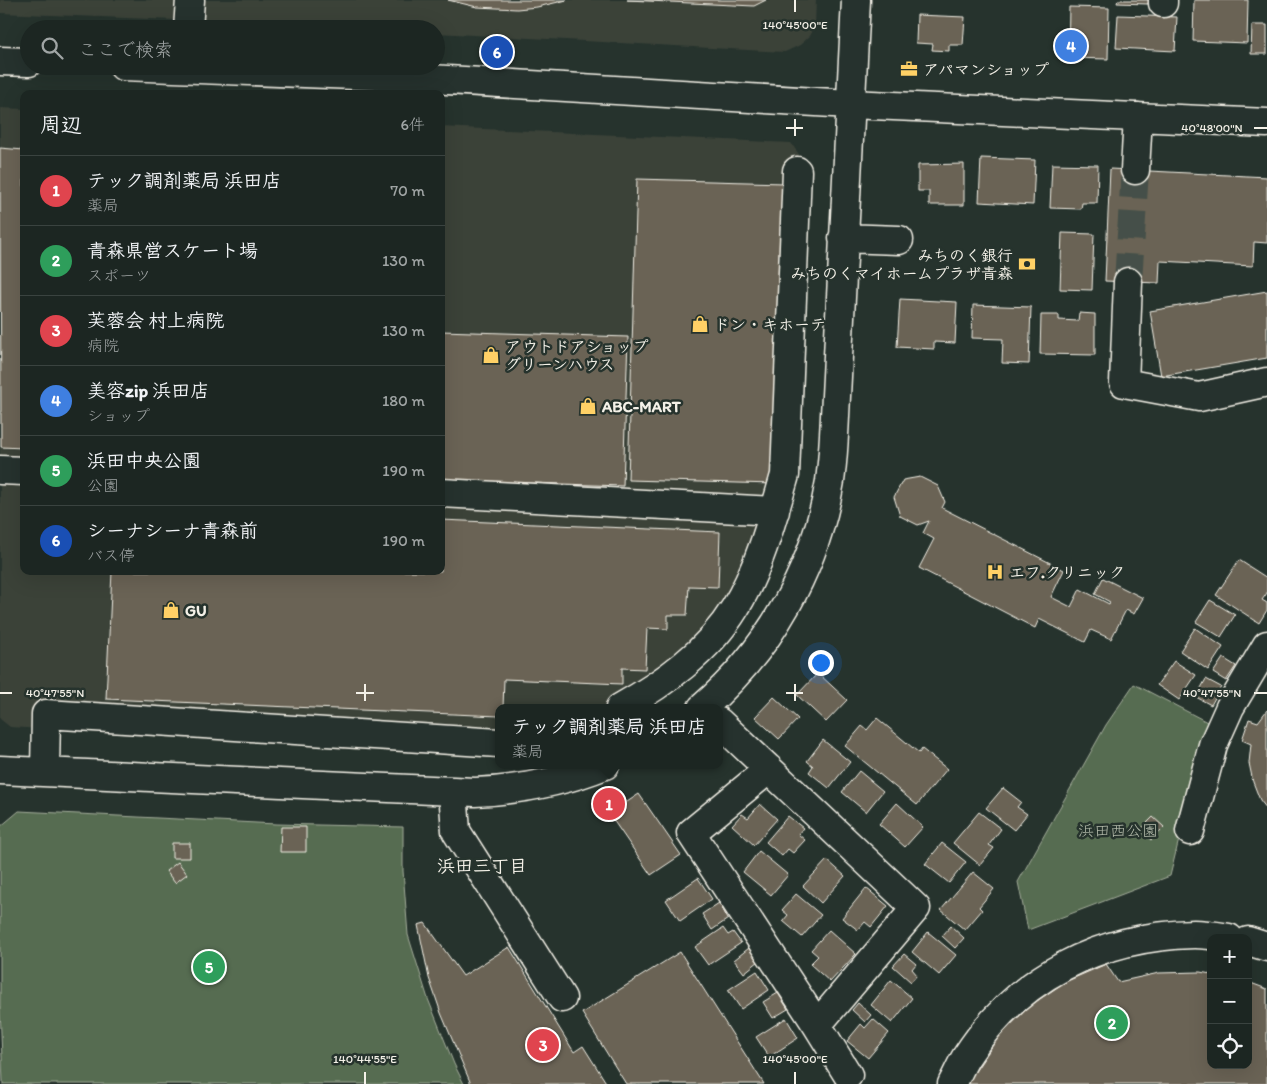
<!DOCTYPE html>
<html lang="ja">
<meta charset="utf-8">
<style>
:root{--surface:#1c2622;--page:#29322f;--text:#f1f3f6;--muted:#a0a5a5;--line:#3a4340;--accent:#ea580c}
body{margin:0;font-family:Itim,"Klee One",sans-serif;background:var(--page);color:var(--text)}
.controls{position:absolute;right:15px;bottom:15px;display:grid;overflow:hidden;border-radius:10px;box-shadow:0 5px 20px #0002}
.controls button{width:45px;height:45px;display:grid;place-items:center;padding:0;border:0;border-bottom:1px solid var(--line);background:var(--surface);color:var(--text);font:25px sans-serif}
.you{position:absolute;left:820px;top:662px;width:18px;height:18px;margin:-12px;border:4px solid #fff;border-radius:50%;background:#1a73e8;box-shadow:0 0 0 8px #1a73e833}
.badge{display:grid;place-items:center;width:32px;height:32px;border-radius:50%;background:var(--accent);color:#fff;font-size:16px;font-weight:700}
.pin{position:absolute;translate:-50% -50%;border:2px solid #fff;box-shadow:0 1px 5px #0006}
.popup{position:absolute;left:495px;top:704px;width:228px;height:65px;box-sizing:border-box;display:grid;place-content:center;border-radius:10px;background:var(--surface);filter:drop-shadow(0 1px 4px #0005);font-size:16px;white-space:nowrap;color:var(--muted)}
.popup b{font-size:19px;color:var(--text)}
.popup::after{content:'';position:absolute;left:50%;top:100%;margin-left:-10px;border:10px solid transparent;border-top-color:var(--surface)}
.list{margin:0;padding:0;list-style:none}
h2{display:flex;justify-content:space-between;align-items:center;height:65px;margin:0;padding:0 20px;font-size:21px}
h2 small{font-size:16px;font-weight:400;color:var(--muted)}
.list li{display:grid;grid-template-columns:32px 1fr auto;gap:15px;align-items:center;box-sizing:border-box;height:70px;padding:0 20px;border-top:1px solid var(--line)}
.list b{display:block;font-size:19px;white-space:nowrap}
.list p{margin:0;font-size:16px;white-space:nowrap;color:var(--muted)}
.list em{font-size:16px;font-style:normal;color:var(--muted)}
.icon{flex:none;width:28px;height:28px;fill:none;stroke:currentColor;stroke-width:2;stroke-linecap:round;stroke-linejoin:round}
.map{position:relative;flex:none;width:1267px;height:1084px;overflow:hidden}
.search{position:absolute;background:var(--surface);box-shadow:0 5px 20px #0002;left:20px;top:20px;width:425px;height:55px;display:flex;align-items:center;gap:12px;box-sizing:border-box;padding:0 18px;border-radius:28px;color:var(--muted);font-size:19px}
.panel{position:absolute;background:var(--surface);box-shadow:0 5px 20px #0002;left:20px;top:90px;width:425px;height:485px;border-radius:10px}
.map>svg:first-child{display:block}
</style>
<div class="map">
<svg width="1267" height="1084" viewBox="0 0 1267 1084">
<rect width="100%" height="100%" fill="#26332d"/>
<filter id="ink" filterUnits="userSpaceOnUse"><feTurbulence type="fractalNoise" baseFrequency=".02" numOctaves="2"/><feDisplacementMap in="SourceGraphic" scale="10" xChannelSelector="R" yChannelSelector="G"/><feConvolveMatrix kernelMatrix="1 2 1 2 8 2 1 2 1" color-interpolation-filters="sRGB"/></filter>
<g filter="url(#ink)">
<path fill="#3b4239" d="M0,0H816L815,26L810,36L800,45L785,52L436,33V29H354L201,21L0,13Z
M0,108L24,109V571H441V127L791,143L805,163L781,536L642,708H499V755L457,756L10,727L0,719Z"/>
<path fill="#566c51" stroke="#a5ae9c" d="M1134,684L1211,724L1191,790L1170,876L1028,930L1018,882L1106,725Z
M19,811L276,824L403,827V871L408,935L428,999L454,1064L464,1084H3L0,1007V827Z"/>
<path fill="#6b6454" stroke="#f4f1e8" d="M448,0H567L537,7L517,9L477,7Z
M627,0H766L754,6Z
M1118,0H1149L1148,4L1117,3Z
M1194,0H1248L1247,43L1193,41Z
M1069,7L1109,8L1108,59L1068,58Z
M917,15L965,17L963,45H949V51L932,50L933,44L916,43Z
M1118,15L1177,17L1175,51L1116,48Z
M1252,25H1267V54H1251Z
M0,148L24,150V448L1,447Z
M981,158L1035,160L1033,205L979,202Z
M964,164V205H929V191H918V165Z
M1052,164L1098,165L1097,203H1082L1081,209L1050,208Z
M1110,169L1267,177V243L1254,242L1253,266L1160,261L1159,283L1105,281Z
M637,179L783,183L774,484L628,480Z
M1062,233L1094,234L1092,290L1060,289Z
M1267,291V358L1161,376L1150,311Z
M900,299L957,302L955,343L934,342V349L897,347Z
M973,305L1031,307L1029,364L1002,363L1003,339L972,338Z
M1079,313L1095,314V355L1040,354L1041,315H1059V320L1078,321Z
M441,331L628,337L623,486L441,480Z
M920,477L938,486L945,502L942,508L1064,570L1051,597L1071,607L1080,589L1109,604L1110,602L1095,594L1103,578L1143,598L1134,614L1126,610L1111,639L1091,630L1085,642L1039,619L1035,628L919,568L934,539L923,533L929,521L918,525L900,516L894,497L903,480Z
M441,520L720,532L718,587L689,586L687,615H668V629L647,628L645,669L622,668V684L504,679L503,708H499V716L106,699L112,571H441Z
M1239,560L1267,578V593L1262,600L1267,603V610L1259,623L1216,595Z
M1210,600L1235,615L1221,637L1196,622Z
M1195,628L1223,647L1208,670L1180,651Z
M1223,658L1236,666L1226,681L1213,673Z
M1174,661L1196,675L1179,700L1157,685Z
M818,673L847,700L826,722L797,695Z
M1206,679L1221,687L1211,705L1196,697Z
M774,697L798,719L779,739L755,717Z
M1267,710V809L1260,800L1253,782L1249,763L1251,744L1242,740L1249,719L1258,722Z
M877,718L919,753L922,749L947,769L917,805L845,746L862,726L867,730Z
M823,740L850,762L829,788L809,772L813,766L807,761Z
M859,771L883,791L866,812L842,792Z
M1003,788L1021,802L1017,807L1027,814L1014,830L986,808Z
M639,794L681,855L651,875L609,814Z
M897,803L923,827L905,847L879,824Z
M760,804L777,819L754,845L732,825L742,814L748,818Z
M979,812L1001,829L989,845L994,848L980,865L953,843Z
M788,816L803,828L798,834L805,840L793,853L788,849L782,856L766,842Z
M1153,817L1164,827L1151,840L1140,830Z
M281,827H306V852H280Z
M172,843H190V858H172Z
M942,843L966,862L949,883L925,864Z
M759,851L788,875L771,895L743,872Z
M827,860L845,876L821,903L803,886Z
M178,862L187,874L175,883L166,871Z
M973,872L994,889L979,907L982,910L965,930L941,910Z
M698,878L712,899L680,921L666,900Z
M866,888L888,906L871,927L865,922L858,930L842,918Z
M796,894L821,915L802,937L783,921L788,915L782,910Z
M719,903L728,919L712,930L702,914Z
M425,923L463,976L509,947L574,1052L583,1046L607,1084H471L441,1013L429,978L418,925Z
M951,926L964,938L955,948L942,936Z
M723,928L728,935L733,932L741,943L708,965L695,947Z
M829,930L856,954L830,982L810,964L818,956L811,950Z
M928,932L956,955L939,975L912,952Z
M749,948L759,961L744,973L734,960Z
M680,952L764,1084H626L582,1013Z
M904,954L916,964L912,969L917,975L911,982L893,966Z
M1106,964L1118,982L1159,973L1200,972L1211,974V1065H1248V982L1267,989V1084H969L972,1076L997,1039L1028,1007L1065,982Z
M757,971L769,990L741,1009L728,990Z
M891,980L912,998L892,1023L871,1005Z
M778,993L788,1009L773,1018L763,1002Z
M858,1003L871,1015L865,1022L852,1010Z
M786,1018L798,1038L769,1057L756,1037Z
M873,1019L889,1033L868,1058L847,1041L861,1024L865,1028Z"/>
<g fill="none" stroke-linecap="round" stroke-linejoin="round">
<path stroke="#455049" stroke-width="28" stroke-dasharray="28 14" stroke-linecap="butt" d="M1128,282L1135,170"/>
<g stroke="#f4f1e8" stroke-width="31">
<path id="minor" d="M1163,3V0
M188,29L190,0
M0,61L29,62
M123,66L380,76L850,104L1267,123
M1135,170L1138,117
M843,238L899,240
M1128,282L1124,383L1199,397L1267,382
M0,470L24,471
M441,493L775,511
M620,708C664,683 708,652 735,608C758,572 773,517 785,475L797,171
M702,708C770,649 815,570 830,481C833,459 834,438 835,416L856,0
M719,722L916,908L817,1025L691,833L769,769
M0,770L475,792C520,790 563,782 605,765
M45,772L46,714L499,743
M453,791L456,831L562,998
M1190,831L1213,745L1230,707L1267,645
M1248,941L1267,947
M817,1025L848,1075
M952,1084C957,1075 961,1065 966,1057C1018,976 1100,936 1194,934C1206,934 1217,936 1229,938"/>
</g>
<use href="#minor" stroke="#26332d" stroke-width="28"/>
</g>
</g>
<path fill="none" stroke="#f4f1e8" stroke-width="2" d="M795,0V12M795,119V136M786,128H803M1254,128H1267M365,684V701M795,684V701M0,693H12M356,693H374M786,693H803M1254,693H1267M365,1072V1084M795,1072V1084"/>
<defs>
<g id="office-bare" transform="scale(1.35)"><path d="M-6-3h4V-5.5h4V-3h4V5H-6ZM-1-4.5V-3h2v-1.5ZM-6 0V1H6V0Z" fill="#ffd166" stroke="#26332d" stroke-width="2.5" paint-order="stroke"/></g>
<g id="bank-bare" transform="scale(1.35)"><path d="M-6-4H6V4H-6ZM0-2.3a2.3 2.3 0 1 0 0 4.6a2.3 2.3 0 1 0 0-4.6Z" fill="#ffd166" stroke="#26332d" stroke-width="2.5" paint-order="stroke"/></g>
<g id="shop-bare" transform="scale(1.35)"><path d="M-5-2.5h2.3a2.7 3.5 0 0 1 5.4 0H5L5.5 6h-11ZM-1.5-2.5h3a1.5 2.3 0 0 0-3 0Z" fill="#ffd166" stroke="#26332d" stroke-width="2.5" paint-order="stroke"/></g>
<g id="hospital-bare" transform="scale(1.35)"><path d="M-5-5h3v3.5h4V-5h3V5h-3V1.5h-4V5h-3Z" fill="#ffd166" stroke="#26332d" stroke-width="2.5" paint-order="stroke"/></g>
</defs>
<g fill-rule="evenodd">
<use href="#office-bare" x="909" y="69"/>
<use href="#bank-bare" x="1027" y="264"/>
<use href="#shop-bare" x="700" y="324"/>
<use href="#shop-bare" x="491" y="355"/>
<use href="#shop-bare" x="588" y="406"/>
<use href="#hospital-bare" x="995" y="572"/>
<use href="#shop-bare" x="171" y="610"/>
</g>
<g text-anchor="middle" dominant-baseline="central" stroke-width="5" stroke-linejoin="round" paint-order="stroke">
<g font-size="16" font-weight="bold" fill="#f4f1e8" stroke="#26332d" text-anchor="start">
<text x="923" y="69">アパマンショップ</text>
<text x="1013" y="255" text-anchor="end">みちのく銀行<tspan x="1013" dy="18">みちのくマイホームプラザ青森</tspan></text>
<text x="714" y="324">ドン・キホーテ</text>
<text x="505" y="346">アウトドアショップ<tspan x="505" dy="18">グリーンハウス</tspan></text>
<text x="602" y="406">ABC-MART</text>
<text x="1009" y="572">エフ.クリニック</text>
<text x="185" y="610">GU</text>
</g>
<g font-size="16" fill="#b5bcac" stroke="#26332d">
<text x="1118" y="830">浜田西公園</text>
</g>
<g font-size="18" font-weight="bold" fill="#f4f1e8" stroke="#26332d">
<text x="482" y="866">浜田三丁目</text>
</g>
</g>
<g font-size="12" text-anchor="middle" fill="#f4f1e8" stroke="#26332d" stroke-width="5" stroke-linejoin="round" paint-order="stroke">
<text x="795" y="29">140°45'00"E</text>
<text x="1212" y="132">40°48'00"N</text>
<text x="55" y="697">40°47'55"N</text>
<text x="1212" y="697">40°47'55"N</text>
<text x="365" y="1063">140°44'55"E</text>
<text x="795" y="1063">140°45'00"E</text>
</g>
</svg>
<div class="controls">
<button>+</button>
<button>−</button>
<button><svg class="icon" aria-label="locate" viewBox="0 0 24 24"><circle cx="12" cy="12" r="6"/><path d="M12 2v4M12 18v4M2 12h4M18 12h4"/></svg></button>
</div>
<div class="you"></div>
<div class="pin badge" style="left:609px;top:804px;background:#e0444e">1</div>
<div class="popup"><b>テック調剤薬局 浜田店</b>薬局</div>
<div class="pin badge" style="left:1112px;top:1023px;background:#2e9e5b">2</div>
<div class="pin badge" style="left:543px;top:1045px;background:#e0444e">3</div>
<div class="pin badge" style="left:1071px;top:46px;background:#3f7fe0">4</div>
<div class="pin badge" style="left:209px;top:967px;background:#2e9e5b">5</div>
<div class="pin badge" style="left:497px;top:52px;background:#1a4fb4">6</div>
<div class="search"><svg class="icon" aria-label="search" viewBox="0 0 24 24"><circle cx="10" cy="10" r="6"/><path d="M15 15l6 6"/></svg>ここで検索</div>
<section class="panel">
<h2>周辺<small>6件</small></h2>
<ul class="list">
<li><span class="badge" style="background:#e0444e">1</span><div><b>テック調剤薬局 浜田店</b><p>薬局</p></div><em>70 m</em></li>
<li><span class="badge" style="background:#2e9e5b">2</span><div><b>青森県営スケート場</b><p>スポーツ</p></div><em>130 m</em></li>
<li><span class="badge" style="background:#e0444e">3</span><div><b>芙蓉会 村上病院</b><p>病院</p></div><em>130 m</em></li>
<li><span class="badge" style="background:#3f7fe0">4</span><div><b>美容zip 浜田店</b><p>ショップ</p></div><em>180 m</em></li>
<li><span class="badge" style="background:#2e9e5b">5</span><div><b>浜田中央公園</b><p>公園</p></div><em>190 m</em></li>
<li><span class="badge" style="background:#1a4fb4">6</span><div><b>シーナシーナ青森前</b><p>バス停</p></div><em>190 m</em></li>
</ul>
</section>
</div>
